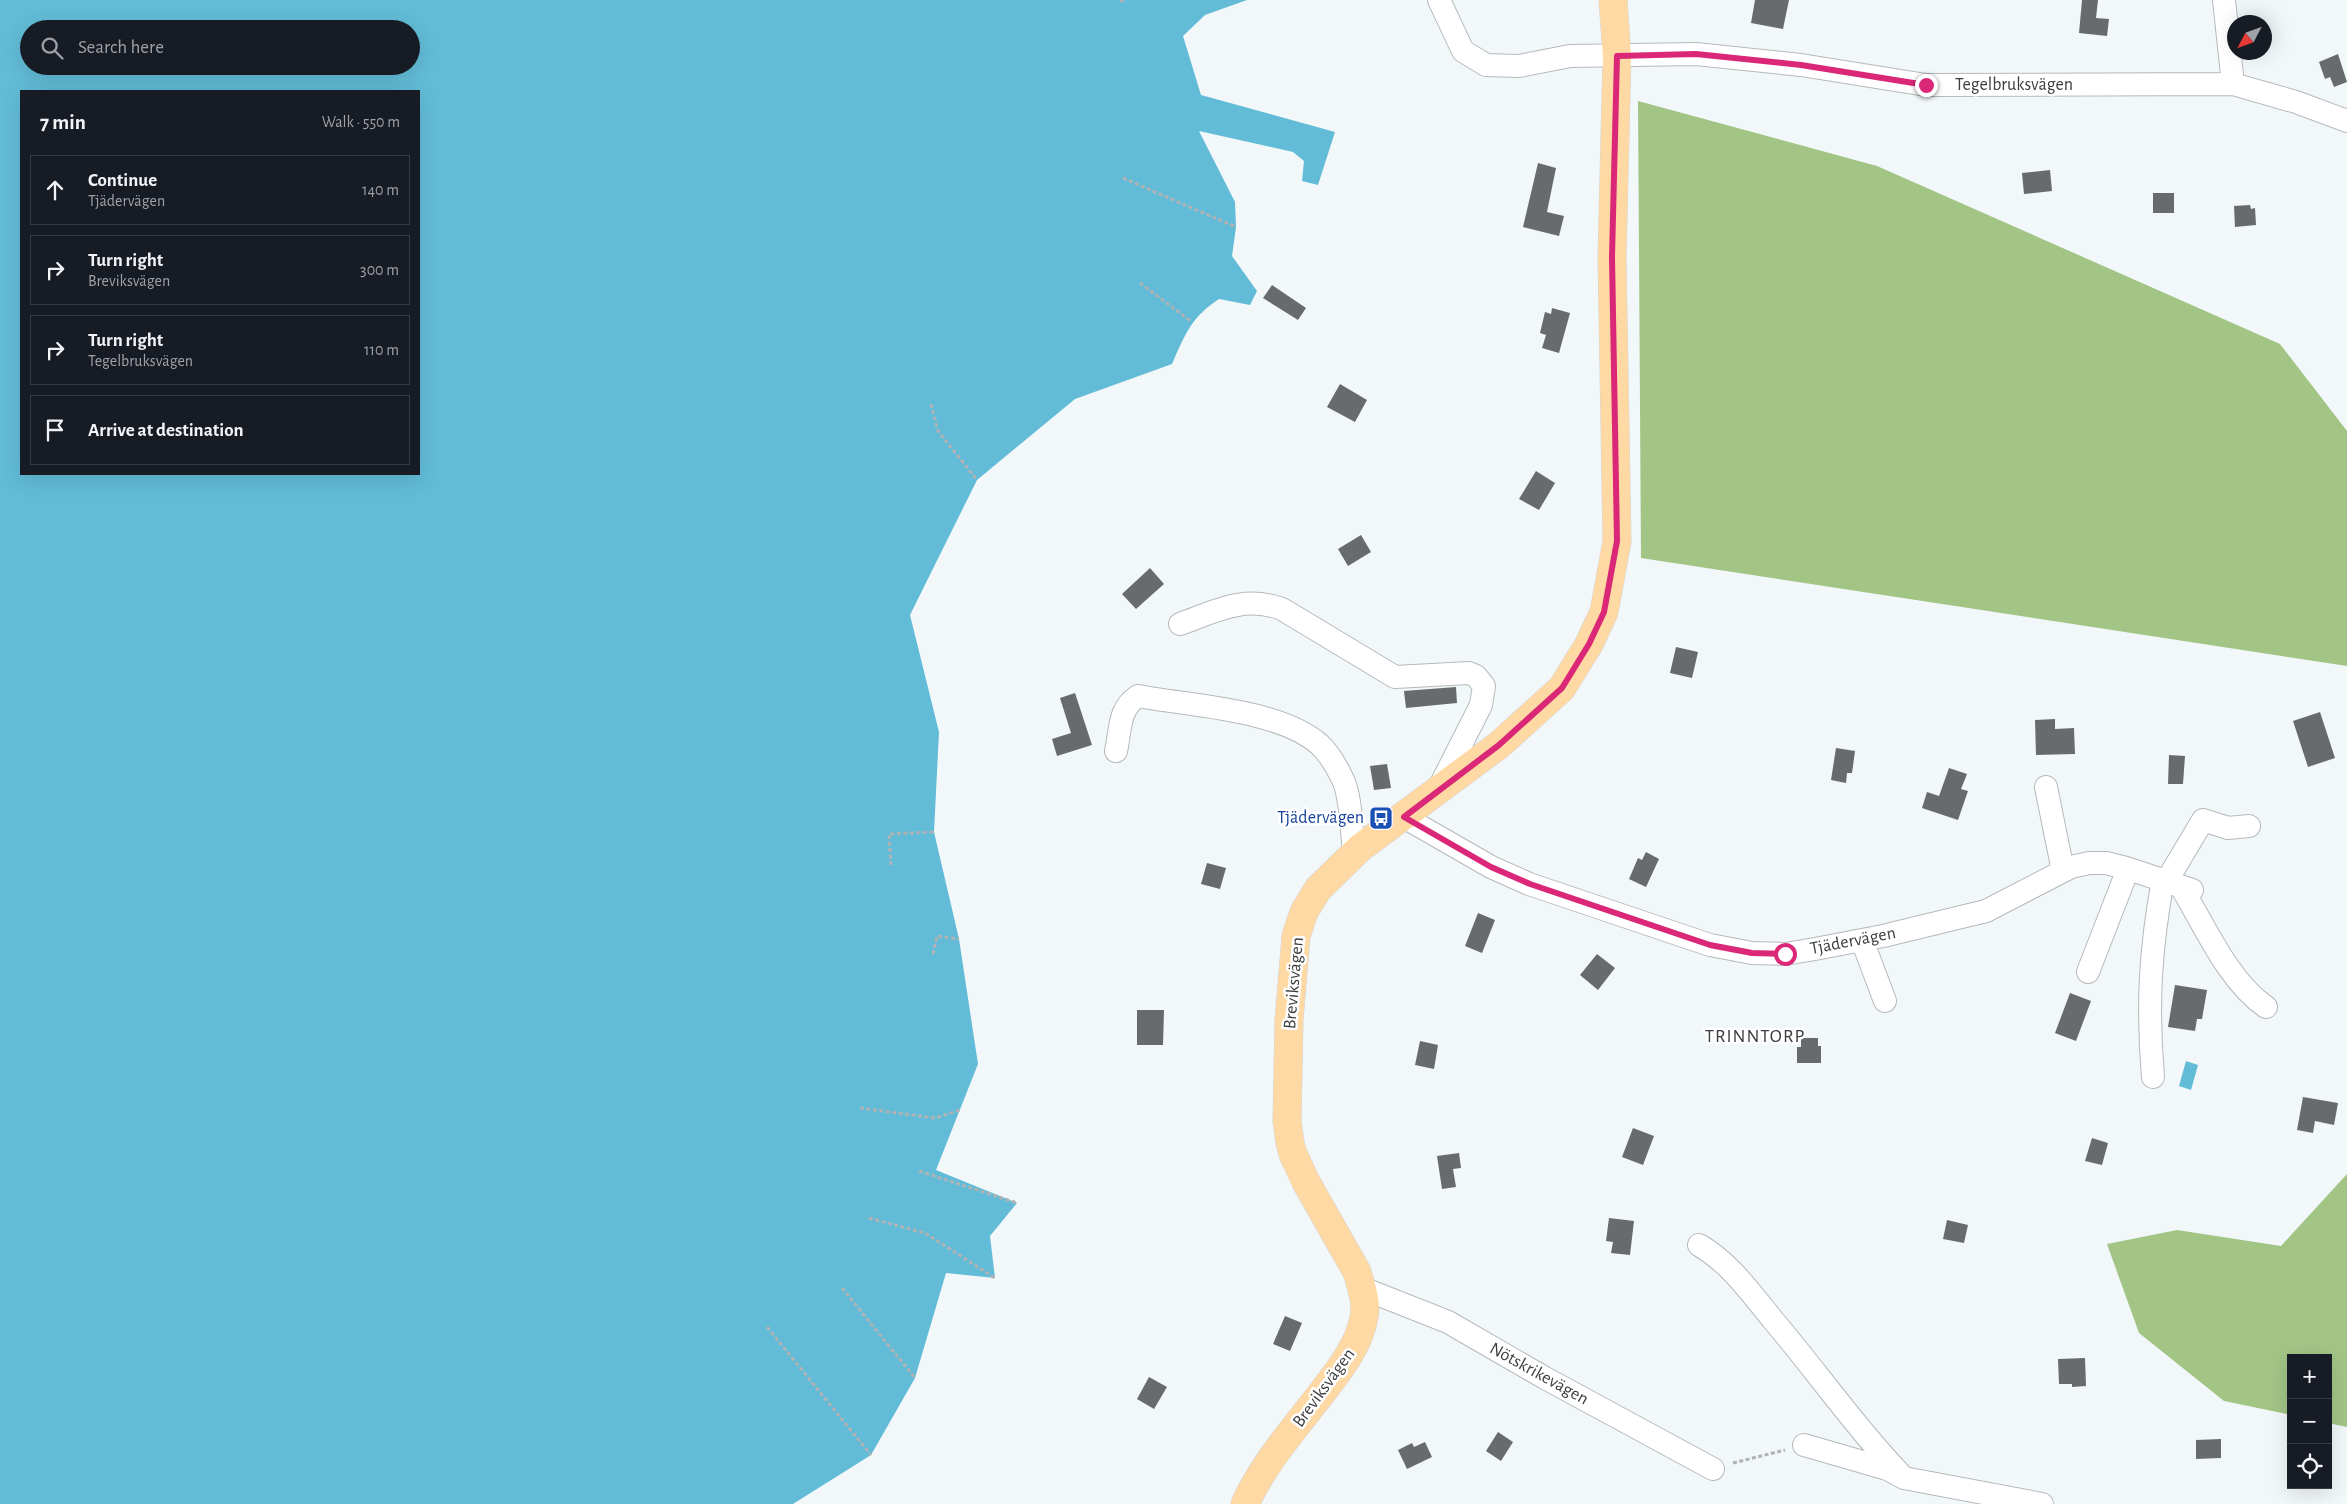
<!DOCTYPE html>
<meta charset="utf-8">
<style>
:root{--surface:#171b24;--page:#242831;--text:#f1f3f6;--muted:#9ea1a6;--line:#363941}
body{margin:0;font-family:"Alegreya Sans",sans-serif;background:var(--page);color:var(--text)}
.controls{position:absolute;right:15px;bottom:15px;display:grid;overflow:hidden;border-radius:0px;box-shadow:0 5px 20px #0002}
.controls button{width:45px;height:45px;display:grid;place-items:center;padding:0;border:0;border-bottom:1px solid var(--line);background:var(--surface);color:var(--text);font:25px sans-serif}
.compass{position:absolute;left:2227px;top:15px;width:45px;height:45px;border-radius:50%;background:var(--surface);box-shadow:0 5px 20px #0002;rotate:229deg}
.stop{position:absolute;width:15px;height:15px;margin:-11px;border:4px solid #db2777;border-radius:50%;background:#fff}
.stop.end{background:#db2777;border-color:#fff;box-shadow:0 1px 5px #0008}
.list{margin:0;padding:0;list-style:none}
h2{display:flex;justify-content:space-between;align-items:center;height:65px;margin:0;padding:0 20px;font-size:21px}
h2 small{font-size:16px;font-weight:400;color:var(--muted)}
.list li{display:grid;grid-template-columns:32px 1fr auto;gap:15px;align-items:center;box-sizing:border-box;height:70px;margin:0 10px 10px;padding:0 10px;border:1px solid var(--line);border-radius:0px}
.list b{display:block;font-size:19px;white-space:nowrap}
.list p{margin:0;font-size:16px;white-space:nowrap;color:var(--muted)}
.list em{font-size:16px;font-style:normal;color:var(--muted)}
.icon{flex:none;width:28px;height:28px;fill:none;stroke:currentColor;stroke-width:2;stroke-linecap:round;stroke-linejoin:round}
.map{position:relative;flex:none;width:2347px;height:1504px;overflow:hidden}
.search{position:absolute;background:var(--surface);box-shadow:0 5px 20px #0002;left:20px;top:20px;width:400px;height:55px;display:flex;align-items:center;gap:12px;box-sizing:border-box;padding:0 18px;border-radius:28px;color:var(--muted);font-size:19px}
.panel{position:absolute;background:var(--surface);box-shadow:0 5px 20px #0002;left:20px;top:90px;width:400px;height:385px;border-radius:0px}
.map>svg:first-child{display:block}
</style>
<div class="map">
<svg width="2347" height="1504" viewBox="0 0 2347 1504">
<rect width="100%" height="100%" fill="#f2f7fa"/>
<path fill="#a2c586" d="M1638,101L1877,166L2280,344L2347,431V666L1641,558Z
M2347,1174V1427L2328,1423V1358H2291V1415L2224,1401L2139,1333L2107,1244L2177,1230L2281,1246Z"/>
<path fill="#62bcd7" fill-rule="evenodd" d="M0,0H1247L1205,15L1183,36L1201,95L1335,132L1318,185L1302,181L1304,161L1293,152L1199,131L1235,202L1236,227L1232,256L1257,291L1250,305L1219,299C1191,317 1185,335 1172,364L1075,399L977,480L910,615L939,732L934,832L959,939L978,1064L936,1170L1017,1203L990,1236L995,1278L946,1273L915,1378L871,1455L793,1504H0ZM29,29H411V66H29ZM21,91H419V474H21Z
M2186,1061L2198,1065L2191,1090L2179,1086Z"/>
<path fill="#676b6e" d="M1755,0H1789L1783,29L1751,23Z
M2082,0H2098L2096,18L2109,19L2107,36L2079,33Z
M2338,54L2347,82L2334,87L2330,77L2325,79L2319,62Z
M1538,163L1556,168L1547,212L1564,216L1559,236L1523,227Z
M2050,170L2052,191L2024,194L2022,173Z
M2153,193H2174V213H2153Z
M2250,205L2251,209L2255,208L2256,225L2235,227L2234,206Z
M1272,285L1306,308L1298,320L1263,298Z
M1552,308L1570,313L1559,353L1542,348L1546,335L1540,333L1545,312L1551,314Z
M1340,384L1367,400L1355,422L1327,407Z
M1536,471L1555,483L1539,510L1519,499Z
M1361,535L1371,552L1348,566L1338,549Z
M1150,568L1164,584L1136,609L1122,594Z
M1676,647L1698,652L1692,678L1670,673Z
M1456,687L1457,703L1406,708L1404,691Z
M1075,693L1092,745L1057,756L1052,739L1071,733L1060,698Z
M2320,712L2335,758L2308,767L2293,721Z
M2055,719V729L2074,728L2075,754L2036,755L2035,720Z
M1836,748L1855,751L1852,773H1847L1846,783L1831,780Z
M2169,755L2185,756L2183,784H2168Z
M1387,764L1391,788L1374,790L1370,766Z
M1949,768L1967,774L1961,789L1968,791L1958,820L1922,808L1927,792L1939,796Z
M1646,852L1659,859L1646,887L1629,879L1638,858L1642,860Z
M1207,863L1226,868L1220,889L1201,884Z
M1478,913L1495,920L1482,953L1465,946Z
M1597,954L1615,968L1598,990L1580,975Z
M2175,985L2207,990L2202,1019H2197L2195,1031L2168,1027Z
M2070,993L2091,1001L2076,1041L2055,1033Z
M1137,1010H1164L1163,1045H1137Z
M1801,1038H1818V1046H1821V1063H1797V1047H1801Z
M1420,1041L1438,1045L1434,1069L1415,1065Z
M2303,1097L2338,1103L2334,1125L2315,1121L2313,1133L2297,1130Z
M1633,1128L1654,1136L1643,1165L1622,1157Z
M2092,1138L2108,1143L2102,1165L2085,1161Z
M1459,1153L1461,1168L1453,1169L1456,1187L1442,1189L1437,1156Z
M1609,1218L1634,1221L1630,1255L1611,1253L1613,1242L1606,1241Z
M1947,1220L1968,1225L1964,1243L1943,1239Z
M1285,1316L1302,1323L1290,1351L1273,1344Z
M2085,1358L2086,1386L2072,1387V1384H2059L2058,1359Z
M1149,1377L1167,1387L1154,1409L1137,1399Z
M1498,1432L1513,1442L1501,1461L1486,1451Z
M2221,1439V1458L2196,1459V1440Z
M1425,1442L1432,1457L1407,1469L1398,1450L1412,1443L1414,1447Z"/>
<g fill="none" stroke-linecap="round" stroke-linejoin="round">
<g stroke="#b5b9bd" stroke-width="24">
<path id="minor" d="M1439,0L1463,51L1486,65L1519,66L1570,56L1696,54L1801,65L1926,85L2233,84L2296,102L2347,121
M2224,0L2233,84
M1180,624C1216,611 1244,595 1282,609L1395,677L1469,673L1476,676L1484,686L1481,705L1439,788
M1116,751C1121,729 1118,709 1138,696C1190,706 1278,709 1319,744C1330,754 1338,769 1344,782C1351,799 1352,835 1354,854
M2046,787L2063,871
M1404,817L1491,867L1529,884L1710,945L1752,953L1785,954L1815,949L1883,936L1986,911L2071,867L2089,863H2106L2126,868L2192,890
M2166,882L2203,820L2228,828L2249,826
M2181,887C2205,926 2228,981 2266,1007
M1862,940L1885,1001
M2088,972L2128,869
M2153,1077C2147,1007 2150,950 2163,880
M1699,1245C1730,1263 1750,1292 1773,1320C1817,1372 1856,1428 1904,1478
M1362,1288L1448,1322L1545,1378L1713,1469
M1804,1445L1887,1469L1904,1478L2042,1504"/>
</g>
<g stroke="#d4d4d5" stroke-width="29">
<path id="major" d="M1245,1504C1264,1462 1296,1427 1324,1390C1341,1368 1359,1345 1364,1317C1367,1302 1361,1286 1357,1272L1306,1182L1293,1154L1290,1143L1287,1121L1289,1020L1296,936L1304,912L1318,889L1360,848L1499,745L1562,688L1589,644L1604,612L1617,541L1612,257L1617,56L1613,0"/>
</g>
<path stroke="#afb3b5" stroke-width="3" stroke-dasharray="4 2.5" stroke-linecap="butt" d="M1120,1L1124,0
M1123,178L1236,227
M1140,283L1192,322
M931,404L938,431L977,480
M891,865L889,834L934,832
M933,954L937,936L959,939
M860,1108L935,1118L960,1110
M919,1171L1017,1203
M869,1218L925,1233L995,1278
M842,1288L915,1378
M767,1327L871,1455
M1733,1463L1785,1450"/>
<use href="#minor" stroke="#fff" stroke-width="22"/>
<use href="#major" stroke="#ffd9a4" stroke-width="28"/>
</g>
<g fill="none" stroke-linecap="round" stroke-linejoin="round">
<path stroke="#db2777" stroke-width="6" d="M1785,954L1752,953L1710,945L1530,884L1491,867L1404,817L1499,745L1562,688L1589,644L1604,612L1617,541L1612,257L1617,56L1696,54L1801,65L1926,85"/>
</g>
<defs>
<g id="bus-square" transform="scale(1.25)"><rect x="-9" y="-9" width="18" height="18" rx="4" fill="#1a4fb4" stroke="#fff"/><path d="M-5-6H5V4H4V6H2V4H-2V6H-4V4H-5ZM-3.5-4V0h7V-4ZM-3.5 1.2v1.5H-2V1.2ZM2 1.2v1.5H3.5V1.2Z" fill="#fff"/></g>
</defs>
<g fill-rule="evenodd">
<use href="#bus-square" x="1381" y="818"/>
</g>
<g text-anchor="middle" dominant-baseline="central" stroke-width="5" stroke-linejoin="round" paint-order="stroke">
<g font-size="18" fill="#3b3d3e" stroke="#fff">
<text x="2014" y="85">Tegelbruksvägen</text>
<text transform="translate(1853 941) rotate(-11)">Tjädervägen</text>
<text transform="translate(1294 983) rotate(-85)">Breviksvägen</text>
<text transform="translate(1539 1374) rotate(29)">Nötskrikevägen</text>
<text transform="translate(1324 1388) rotate(-54)">Breviksvägen</text>
</g>
<g font-size="18" fill="#164399" stroke="#fff" text-anchor="end">
<text x="1364" y="818">Tjädervägen</text>
</g>
<g font-size="19" letter-spacing="1" fill="#3b3d3e" stroke="#fff">
<text x="1755" y="1036">TRINNTORP</text>
</g>
</g>
</svg>
<div class="controls">
<button>+</button>
<button>−</button>
<button><svg class="icon" aria-label="locate" viewBox="0 0 24 24"><circle cx="12" cy="12" r="6"/><path d="M12 2v4M12 18v4M2 12h4M18 12h4"/></svg></button>
</div>
<svg class="compass" viewBox="-18 -18 36 36"><path d="M0-13l5 13h-10z" fill="#e53935"/><path d="M0 13l5-13h-10z" fill="#9ea1a6"/></svg>
<div class="stop" style="left:1785px;top:954px"></div>
<div class="stop end" style="left:1926px;top:85px"></div>
<div class="search"><svg class="icon" aria-label="search" viewBox="0 0 24 24"><circle cx="10" cy="10" r="6"/><path d="M15 15l6 6"/></svg>Search here</div>
<section class="panel">
<h2>7 min<small>Walk · 550 m</small></h2>
<ul class="list">
<li><svg class="icon" aria-label="ahead" viewBox="0 0 24 24"><path d="M12 20V5M6 11l6-6 6 6"/></svg><div><b>Continue</b><p>Tjädervägen</p></div><em>140 m</em></li>
<li><svg class="icon" aria-label="right" viewBox="0 0 24 24"><path d="M7 20v-9h11M14 6l5 5-5 5"/></svg><div><b>Turn right</b><p>Breviksvägen</p></div><em>300 m</em></li>
<li><svg class="icon" aria-label="right" viewBox="0 0 24 24"><path d="M7 20v-9h11M14 6l5 5-5 5"/></svg><div><b>Turn right</b><p>Tegelbruksvägen</p></div><em>110 m</em></li>
<li><svg class="icon" aria-label="arrive" viewBox="0 0 24 24"><path d="M6 21V4h12l-3 4 3 4H6"/></svg><div><b>Arrive at destination</b></div></li>
</ul>
</section>
</div>
